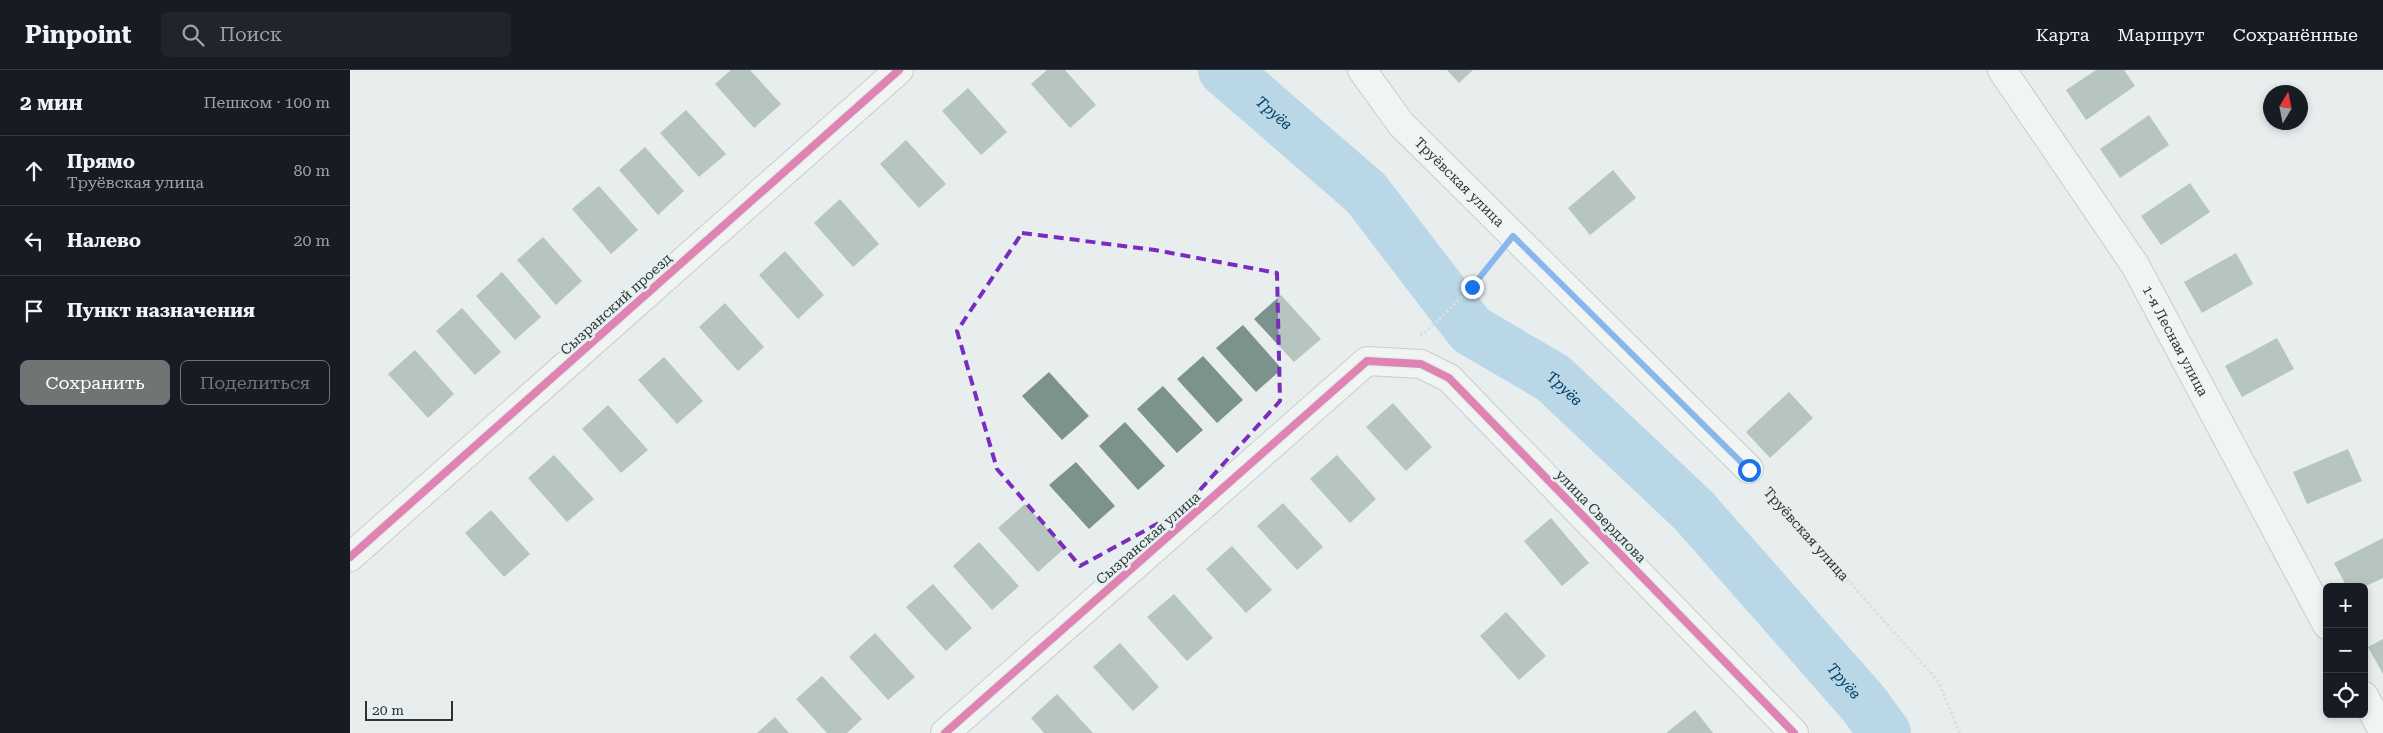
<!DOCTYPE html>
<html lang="ru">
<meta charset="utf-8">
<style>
:root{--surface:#171b24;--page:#20242c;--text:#f1f3f6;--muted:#9ea1a6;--line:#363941;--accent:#6f7474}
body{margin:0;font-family:"Roboto Serif",serif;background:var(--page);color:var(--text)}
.controls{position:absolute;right:15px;bottom:15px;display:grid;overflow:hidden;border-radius:8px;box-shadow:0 2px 8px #0003}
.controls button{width:45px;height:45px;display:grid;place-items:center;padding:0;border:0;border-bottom:1px solid var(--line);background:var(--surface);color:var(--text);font:25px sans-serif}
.compass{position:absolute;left:1913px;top:15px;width:45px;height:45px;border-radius:50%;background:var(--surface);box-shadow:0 2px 8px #0003;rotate:10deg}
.scale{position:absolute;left:15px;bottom:12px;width:88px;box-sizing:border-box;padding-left:5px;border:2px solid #2e3333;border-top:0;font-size:14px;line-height:18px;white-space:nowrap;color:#2e3333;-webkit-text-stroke:4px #e4f1f0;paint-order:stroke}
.stop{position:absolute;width:15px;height:15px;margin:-11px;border:4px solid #1a73e8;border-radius:50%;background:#fff}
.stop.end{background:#1a73e8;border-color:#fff;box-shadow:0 1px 5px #0008}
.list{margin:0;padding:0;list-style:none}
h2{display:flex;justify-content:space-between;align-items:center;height:65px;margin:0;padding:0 20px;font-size:21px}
h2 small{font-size:16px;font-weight:400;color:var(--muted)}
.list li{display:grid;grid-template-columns:32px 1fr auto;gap:15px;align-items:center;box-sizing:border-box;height:70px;padding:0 20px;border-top:1px solid var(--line)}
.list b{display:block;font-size:19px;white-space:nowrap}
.list p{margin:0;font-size:16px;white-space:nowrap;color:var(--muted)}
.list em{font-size:16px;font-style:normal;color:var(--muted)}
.actions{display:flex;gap:10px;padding:15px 20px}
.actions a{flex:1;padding:11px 0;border:1px solid var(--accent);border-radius:8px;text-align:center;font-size:18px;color:var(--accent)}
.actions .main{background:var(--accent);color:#fff}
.icon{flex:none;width:28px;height:28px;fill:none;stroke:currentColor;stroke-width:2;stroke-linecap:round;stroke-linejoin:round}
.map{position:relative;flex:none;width:2033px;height:663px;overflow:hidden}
header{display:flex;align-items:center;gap:30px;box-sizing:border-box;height:70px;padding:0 25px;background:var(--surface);border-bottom:1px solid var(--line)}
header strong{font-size:24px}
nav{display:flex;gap:28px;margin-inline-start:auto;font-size:18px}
.search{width:350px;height:45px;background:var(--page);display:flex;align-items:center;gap:12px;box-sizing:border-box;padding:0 18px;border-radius:8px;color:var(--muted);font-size:19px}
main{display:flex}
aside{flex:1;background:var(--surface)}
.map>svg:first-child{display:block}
</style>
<header>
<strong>Pinpoint</strong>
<div class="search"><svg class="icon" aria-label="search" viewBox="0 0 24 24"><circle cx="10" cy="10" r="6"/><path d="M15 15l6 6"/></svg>Поиск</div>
<nav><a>Карта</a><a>Маршрут</a><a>Сохранённые</a></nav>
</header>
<main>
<aside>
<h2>2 мин<small>Пешком · 100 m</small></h2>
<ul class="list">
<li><svg class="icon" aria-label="ahead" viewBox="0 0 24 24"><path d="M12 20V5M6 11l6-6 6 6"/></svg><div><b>Прямо</b><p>Труёвская улица</p></div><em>80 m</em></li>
<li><svg class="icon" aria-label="left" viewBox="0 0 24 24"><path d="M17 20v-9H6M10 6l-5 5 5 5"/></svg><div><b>Налево</b></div><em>20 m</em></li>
<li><svg class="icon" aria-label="arrive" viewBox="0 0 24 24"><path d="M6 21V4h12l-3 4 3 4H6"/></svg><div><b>Пункт назначения</b></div></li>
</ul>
<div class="actions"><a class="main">Сохранить</a><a>Поделиться</a></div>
</aside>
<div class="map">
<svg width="2033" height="663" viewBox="0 0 2033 663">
<rect width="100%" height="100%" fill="#e7eeed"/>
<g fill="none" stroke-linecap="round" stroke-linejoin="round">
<path stroke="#83bae2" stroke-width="52" id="s1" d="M874,0L1016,123L1121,260L1203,308L1344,441L1513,633L1535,663"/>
</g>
<path fill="#7c928c" d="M381,0H400L431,34L404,58L365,14Z
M697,0H715L746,35L720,58L681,14Z
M1097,0H1123L1109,13Z
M1746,0H1774L1785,16L1736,50L1716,20Z
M618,18L657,62L631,85L592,41Z
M336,40L376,84L349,107L310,63Z
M1799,45L1819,75L1770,108L1750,79Z
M556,70L596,114L569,138L530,94Z
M295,77L334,121L308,145L269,100Z
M1263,100L1286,128L1240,165L1218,138Z
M1840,113L1860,142L1811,175L1791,146Z
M249,116L288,160L261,184L222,139Z
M490,129L529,174L503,197L464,153Z
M193,167L232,211L206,235L167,190Z
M435,181L474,225L448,249L409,205Z
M1886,183L1903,214L1852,243L1834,212Z
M152,202L191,247L165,270L126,226Z
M931,225L971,269L944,292L904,249Z
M375,233L414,277L388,301L349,257Z
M112,238L151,282L125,305L86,261Z
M893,255L932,299L906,322L866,278Z
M1927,268L1944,299L1892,327L1875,296Z
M65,280L104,324L78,348L38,304Z
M853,286L893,330L867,353L827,309Z
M314,287L353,331L327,354L288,310Z
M699,302L739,346L712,370L672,326Z
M813,316L853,360L827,383L787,339Z
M1439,322L1463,348L1420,388L1396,362Z
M1043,333L1082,377L1056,401L1016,357Z
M258,335L298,380L271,403L232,359Z
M775,352L815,396L788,420L749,376Z
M1998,379L2012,411L1957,434L1943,402Z
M204,385L244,429L217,452L178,408Z
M987,385L1026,429L1000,453L960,409Z
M726,392L765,436L739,459L699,415Z
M933,433L973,477L947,500L907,456Z
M675,434L715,478L688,502L648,458Z
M141,440L180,484L154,507L115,463Z
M1201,448L1239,493L1212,516L1174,471Z
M2033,468V508L2014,517H1997L1984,493Z
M629,472L669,516L642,540L603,496Z
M882,476L922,520L896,543L856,499Z
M583,514L622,558L596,581L556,537Z
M824,524L863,568L837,591L797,547Z
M1156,542L1196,586L1169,610L1130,566Z
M525,563L565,607L538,630L499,587Z
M2033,569V604L2018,577Z
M770,573L809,617L783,641L743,597Z
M472,606L512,649L497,663H477L446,629Z
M707,624L743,663H694L681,648Z
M1345,640L1363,663H1316Z
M425,647L439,663H407Z"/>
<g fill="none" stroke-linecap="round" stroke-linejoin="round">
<g stroke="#a0a5a4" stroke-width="30">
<g id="minor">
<path id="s3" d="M1012,0L1051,54L1399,399"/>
<path id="s4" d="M1652,0L1785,195L1977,555"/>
<path d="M0,487L549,0"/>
<path d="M2014,626L2033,661"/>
<path d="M595,663L1017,291L1071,294L1099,308L1444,663"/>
</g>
</g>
<g stroke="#cacece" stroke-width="3" stroke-dasharray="2.5 2.5" stroke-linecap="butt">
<path d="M1070,265L1077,261L1122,217L1146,188"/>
<path id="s2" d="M1417,420L1588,611L1610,663"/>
</g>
<use href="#minor" stroke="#fbfcfc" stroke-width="28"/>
<g stroke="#e4f1f0" stroke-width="11">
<path id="cycleway" d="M0,487L549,0
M595,663L1017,291L1071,294L1099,308L1444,663"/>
</g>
<use href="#cycleway" stroke="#d6006c" stroke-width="8"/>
</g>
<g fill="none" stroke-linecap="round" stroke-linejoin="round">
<path stroke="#1a73e8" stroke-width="6" d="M1122,217L1163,166L1399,400"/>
</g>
<path d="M0 0H2033V663H0ZM672,163L805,180L927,203L930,331L831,441L730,496L647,399L607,261Z" fill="#e7eeed" fill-opacity=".55" fill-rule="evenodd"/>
<path fill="none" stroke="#7b2cbf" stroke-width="4" stroke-dasharray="10 6" stroke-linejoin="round" d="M672,163L805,180L927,203L930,331L831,441L730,496L647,399L607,261Z"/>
<g text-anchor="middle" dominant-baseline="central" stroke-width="5" stroke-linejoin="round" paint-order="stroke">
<g font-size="14" fill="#2e3333" stroke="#e4f1f0">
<text stroke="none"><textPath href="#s3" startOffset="149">Труёвская улица</textPath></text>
<text transform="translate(266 234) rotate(-42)">Сызранский проезд</text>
<text stroke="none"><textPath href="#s4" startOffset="322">1-я Лесная улица</textPath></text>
<text transform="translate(1251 446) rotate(46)">улица Свердлова</text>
<text stroke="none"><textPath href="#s2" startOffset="59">Труёвская улица</textPath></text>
<text transform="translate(798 468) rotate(-41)">Сызранская улица</text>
</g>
<g font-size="15" font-style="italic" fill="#003e64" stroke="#e4f1f0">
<text stroke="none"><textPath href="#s1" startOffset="66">Труёв</textPath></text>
<text stroke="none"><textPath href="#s1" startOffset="471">Труёв</textPath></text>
<text stroke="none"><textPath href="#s1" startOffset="876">Труёв</textPath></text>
</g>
</g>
</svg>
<div class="controls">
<button>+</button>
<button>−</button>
<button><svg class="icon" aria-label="locate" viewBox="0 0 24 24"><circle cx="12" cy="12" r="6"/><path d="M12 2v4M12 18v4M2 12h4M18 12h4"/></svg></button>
</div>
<svg class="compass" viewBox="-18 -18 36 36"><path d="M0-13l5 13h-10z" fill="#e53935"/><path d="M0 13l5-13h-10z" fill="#9ea1a6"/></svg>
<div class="scale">20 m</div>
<div class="stop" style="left:1399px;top:400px"></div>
<div class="stop end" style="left:1122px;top:217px"></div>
</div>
</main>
